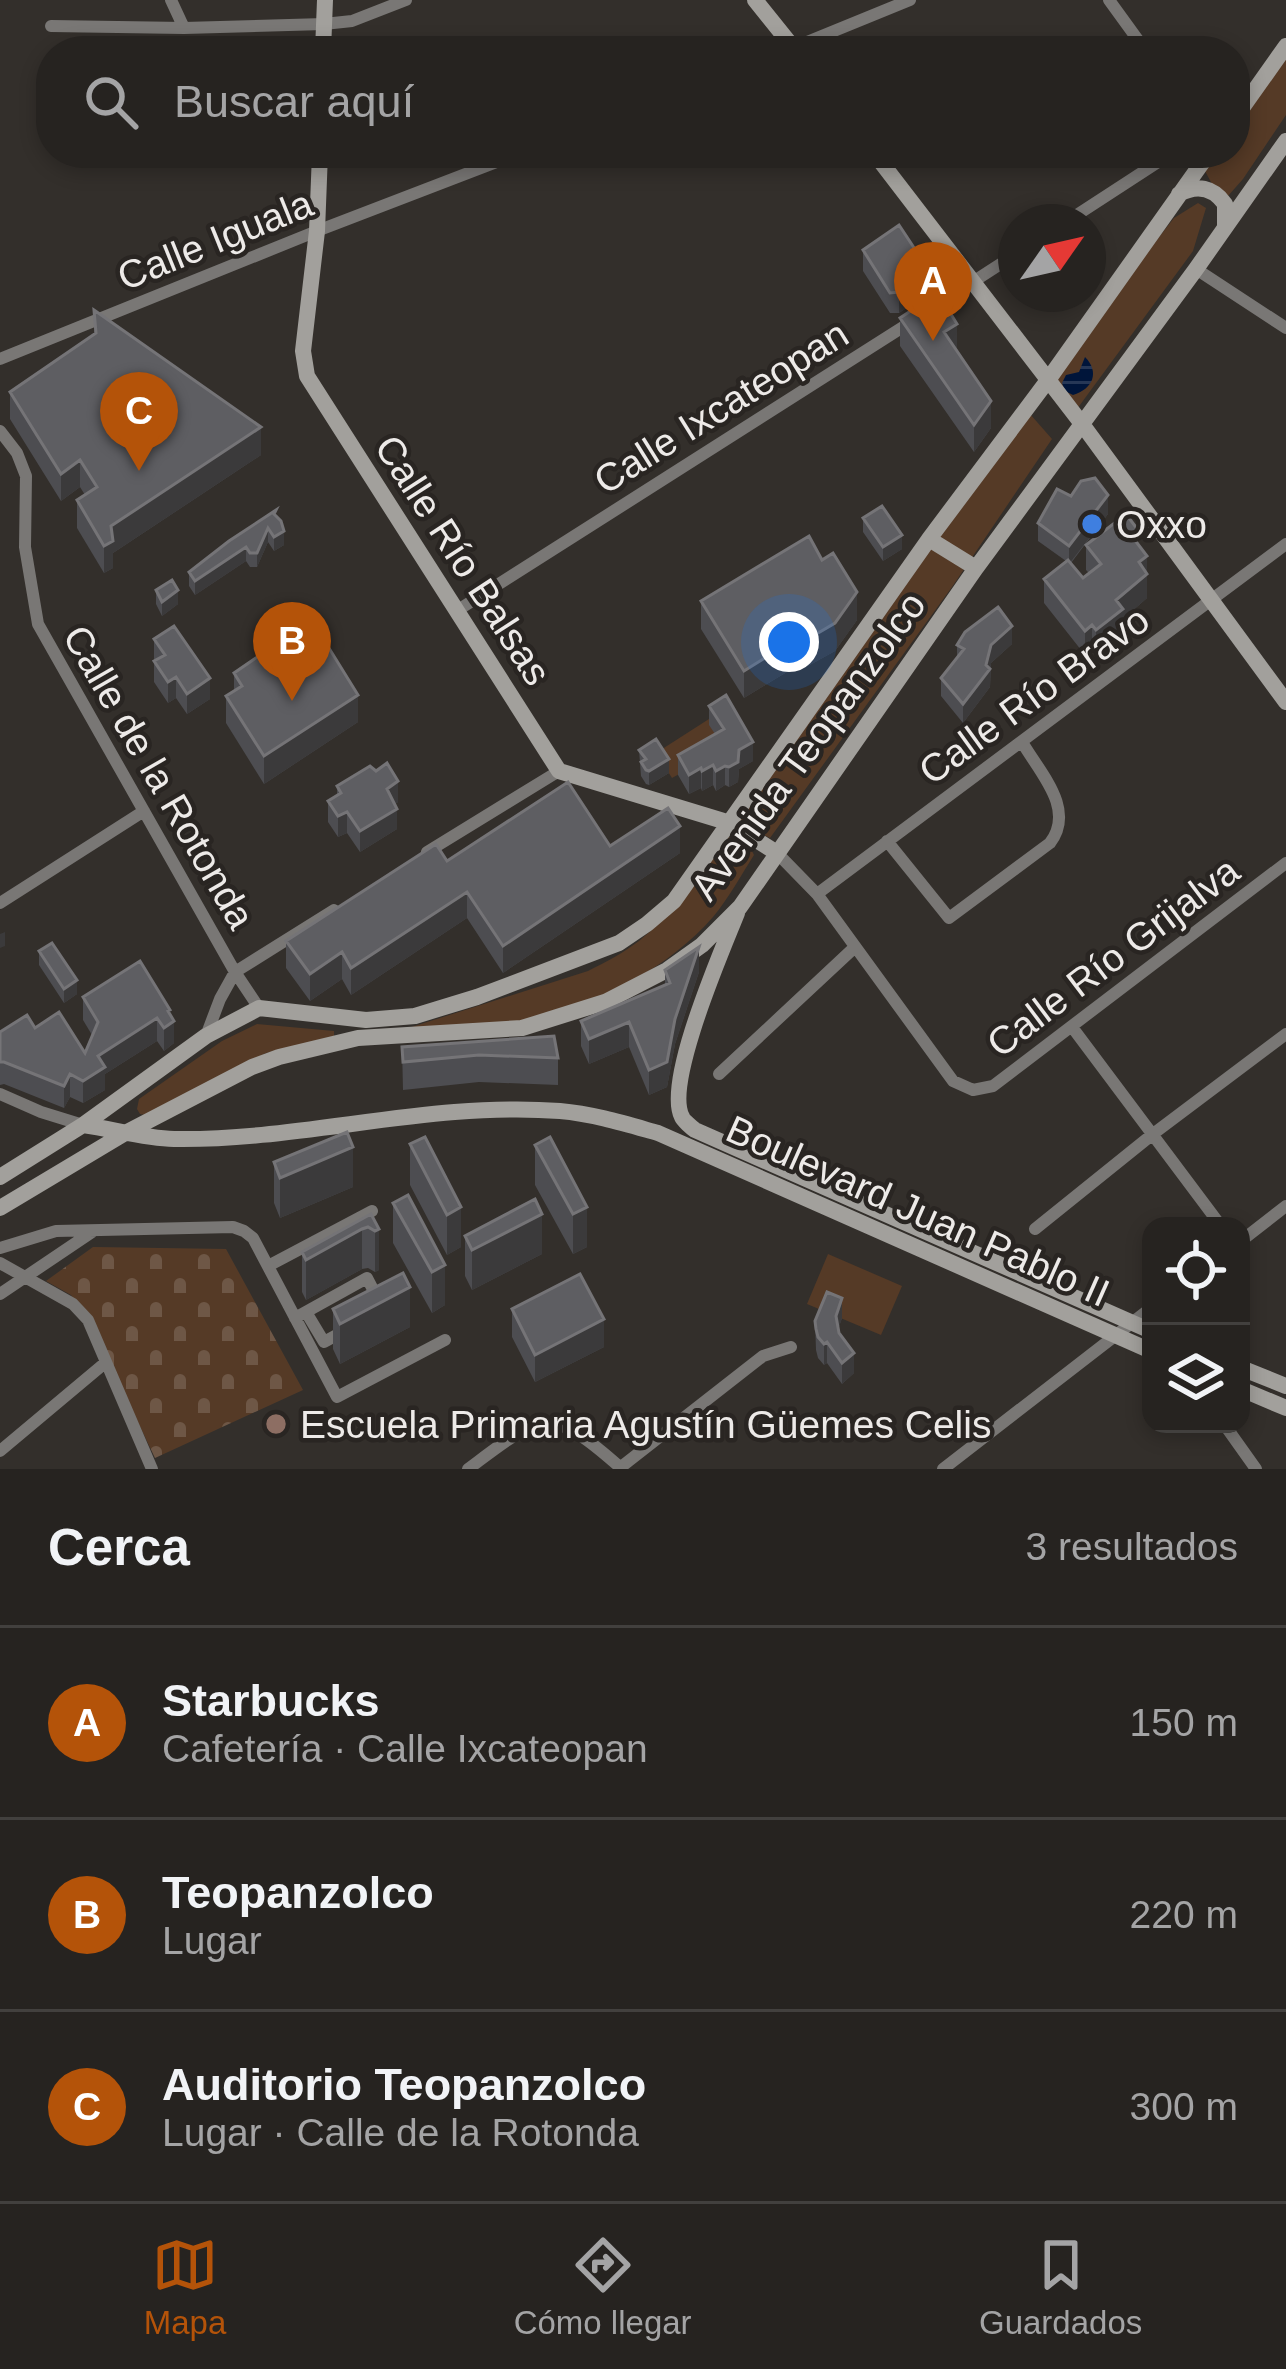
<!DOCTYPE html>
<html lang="es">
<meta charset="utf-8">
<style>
:root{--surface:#262320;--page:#322f2d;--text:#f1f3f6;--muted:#a4a4a5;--line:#42403e;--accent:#b45309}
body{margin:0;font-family:Arial,sans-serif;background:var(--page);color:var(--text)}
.controls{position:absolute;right:36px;bottom:36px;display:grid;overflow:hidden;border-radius:24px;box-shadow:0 6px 18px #0003}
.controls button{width:108px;height:108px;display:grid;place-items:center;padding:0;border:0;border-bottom:3px solid var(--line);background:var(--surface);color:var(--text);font:60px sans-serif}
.compass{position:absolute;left:998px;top:204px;width:108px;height:108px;border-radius:50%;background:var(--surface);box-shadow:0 6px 18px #0003;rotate:56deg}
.you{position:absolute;left:789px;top:642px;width:42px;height:42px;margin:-30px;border:9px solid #fff;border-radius:50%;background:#1a73e8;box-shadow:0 0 0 18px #1a73e833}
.badge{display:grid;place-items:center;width:78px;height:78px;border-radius:50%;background:var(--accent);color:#fff;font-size:39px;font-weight:700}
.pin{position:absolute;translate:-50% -99px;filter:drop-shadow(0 3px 6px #0008)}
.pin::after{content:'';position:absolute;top:63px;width:42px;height:36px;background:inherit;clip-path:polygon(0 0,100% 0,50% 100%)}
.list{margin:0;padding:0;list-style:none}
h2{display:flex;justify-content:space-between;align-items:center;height:156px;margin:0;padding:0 48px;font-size:51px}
h2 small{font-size:39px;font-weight:400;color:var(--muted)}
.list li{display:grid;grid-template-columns:78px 1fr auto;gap:36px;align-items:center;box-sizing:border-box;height:192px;padding:0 48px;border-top:3px solid var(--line)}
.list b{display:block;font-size:45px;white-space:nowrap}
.list p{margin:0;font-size:39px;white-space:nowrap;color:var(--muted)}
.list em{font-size:39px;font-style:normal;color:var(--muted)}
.icon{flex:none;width:66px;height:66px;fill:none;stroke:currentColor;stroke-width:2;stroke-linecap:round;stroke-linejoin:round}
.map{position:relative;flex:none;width:1286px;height:1469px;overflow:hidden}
.search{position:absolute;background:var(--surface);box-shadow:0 6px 18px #0003;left:36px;right:36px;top:36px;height:132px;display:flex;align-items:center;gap:30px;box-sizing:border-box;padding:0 42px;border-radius:48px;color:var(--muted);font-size:45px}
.sheet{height:732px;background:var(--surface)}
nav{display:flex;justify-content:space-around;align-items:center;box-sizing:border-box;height:168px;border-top:3px solid var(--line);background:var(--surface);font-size:33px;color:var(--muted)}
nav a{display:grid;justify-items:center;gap:6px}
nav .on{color:var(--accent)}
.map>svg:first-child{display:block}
</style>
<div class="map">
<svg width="1286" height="1469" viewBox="0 0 1286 1469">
<defs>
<pattern id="cemetery-stones" width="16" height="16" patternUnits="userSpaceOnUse" patternTransform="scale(3)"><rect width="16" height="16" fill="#553a26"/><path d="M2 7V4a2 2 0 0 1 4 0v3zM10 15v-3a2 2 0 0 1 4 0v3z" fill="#6e5746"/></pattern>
<pattern id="water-rules" width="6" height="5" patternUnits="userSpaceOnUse" patternTransform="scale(3)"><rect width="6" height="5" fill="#00153a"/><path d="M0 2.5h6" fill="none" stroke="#263756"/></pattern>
</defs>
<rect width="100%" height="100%" fill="#332f2b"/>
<path fill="#553a26" d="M1286,56V115L1243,179L1228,196L1212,184L1205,171L1216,153H1235V127Z
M1198,203L1206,208L1193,251L1077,409L1055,381L1134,269L1174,218Z
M1030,414L1052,439L952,587L770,838L735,821L880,617Z
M723,710L724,749L672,778L656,753Z
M728,837L750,847L754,855C741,875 729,898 713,917C665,972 591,1007 520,1023C486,1031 434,1029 399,1031L588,971C606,962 623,953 639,941C674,913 700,872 728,837Z
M257,1024L334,1031V1036L266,1053L145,1115L140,1114L137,1109L139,1099L222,1041Z
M828,1254L902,1286L881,1335L807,1304Z"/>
<path fill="url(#cemetery-stones)" d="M93,1247L226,1249L303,1390L155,1458L90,1321L71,1295L46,1281Z"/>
<path fill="url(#water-rules)" d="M1085,357C1100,372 1093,389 1073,395L1065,391L1062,383L1066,375L1079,372Z"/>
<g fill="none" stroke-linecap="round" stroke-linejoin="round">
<path stroke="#797775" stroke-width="12" d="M171,0L184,28
M1109,0L1146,51
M51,26L184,28L324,24L352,21L406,0
M785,51L910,0
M1066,222L1172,153
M1196,269L1286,328
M931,309L1016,254
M0,359L317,231L520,153
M0,431L17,453L26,476L25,547L38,624L235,972L259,1008
M458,610L914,320
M887,841L949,918L1050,843C1076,809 1040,773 1022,742
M427,852L559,771
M777,853L817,894L953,1081L973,1090L993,1086L1286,863
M817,894L1286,544
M0,903L144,811
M1072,1027L1221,1226
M206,1036L220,999L235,972L334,910
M719,1074L855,947
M0,1094L41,1112L83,1125
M1035,1229L1153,1134L1286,1034
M1241,1241L1286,1206
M0,1248L56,1231L233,1227L244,1231L253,1238L337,1397L445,1340
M0,1263L73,1304L88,1320L152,1469
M268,1266L372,1211
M0,1294L92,1232
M306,1312L324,1342L344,1331
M295,1318L367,1278L378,1299
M1224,1424L1256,1469
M0,1451L105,1363
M621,1467L763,1356L791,1347
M468,1469C542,1414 548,1403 622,1469
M943,1469L1151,1308"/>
<path stroke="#a2a09c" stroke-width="16" d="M755,0L796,51
M323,51L325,0
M1235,118L1286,46
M320,153L317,231L303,351L307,376L559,771L730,823L777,853
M874,153L1082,424L1286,702
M1179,194C1197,184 1213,187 1225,204V227
M929,539L976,568
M737,913C722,951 664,1083 682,1117C683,1120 692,1128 695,1130L1151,1331
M83,1125C113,1129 144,1138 174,1139C303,1141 430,1101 560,1111C594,1114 626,1124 658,1133L1151,1351
M0,1177L83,1125L206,1036L259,1008L366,1020L415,1016L477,997L619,943L647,924L674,901L929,539L1048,380L1209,153
M0,1208L127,1132L252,1067L279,1057L358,1038L522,1028L605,1002L667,970L702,945L740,907L976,568L1196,269L1286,141
M1241,1368L1286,1386
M1241,1389L1286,1408"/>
</g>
<path fill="#4d4d51" d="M863,250L930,292L899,313H890L863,271Z
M94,310L261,455L113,553V568L104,573L77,528V500L85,495L80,487L61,501L10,419V392L94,334Z
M900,318L957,351L991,428L974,452L900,346Z
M1108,514L1071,563L1083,578L1089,573L1086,570V545L1141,548L1147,556V598L1123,619V633L1096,655L1092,650L1085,655L1044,603V579L1066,561L1038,541V523Z
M276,516L284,545L274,551L268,542L257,567H250L246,561L195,595L189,586V572Z
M863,518L902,549L883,561L863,532Z
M156,590L178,604L162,616L156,604Z
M701,601L857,620L835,651L808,666L805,661L744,698L701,629Z
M154,639L210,699L187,714L176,698L168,703L154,682Z
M1012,644L991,663L990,687L963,723L941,696V678L957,657V645Z
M234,673L358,722L264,784L226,723V696L234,691Z
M709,706L753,761L739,769L738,782L729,787L725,785L716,791L713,785L702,791L701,788L689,794L678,775V755L715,734L709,725Z
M639,750L669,773L649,785L646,784L641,776Z
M337,786L398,802L395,804L397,829L360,852L347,833L338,837L328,822V801L337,795Z
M610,846L680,853L503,973L467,918L351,995L342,979L310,1001L286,968V941L447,861Z
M39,951L77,994L64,1003L39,965Z
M665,970L699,972L675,1044L667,1087L649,1095L629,1047L589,1064L581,1046V1021L665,986Z
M83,997L170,1015L174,1043L164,1051L157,1041L105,1074V1090L83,1103L70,1097L64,1108L4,1084L0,1085V1032L35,1028L85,1053L92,1035L83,1020Z
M402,1047L558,1058V1085L479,1082L403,1090Z
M425,1137L461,1247L447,1255L410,1185V1144Z
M550,1137L587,1247L573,1254L535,1185V1145Z
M274,1162L353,1187L280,1218L274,1203Z
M408,1195L445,1305L432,1313L393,1243V1203Z
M371,1214L379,1229V1270L375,1272L368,1268L362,1269L306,1300L302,1292V1252Z
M465,1236L542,1254L472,1290L465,1276Z
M333,1309L410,1327L340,1364L333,1349Z
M512,1309L604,1347L535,1382L512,1337Z
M842,1318L838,1329L854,1373L842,1384L827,1363L824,1365L818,1358L816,1350L815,1321Z"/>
<path fill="#3b3a3b" d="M930,272V292L899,313V292Z
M957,324V351L944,332Z
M991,401V428L974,452V425Z
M261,427V455L113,553V568L104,573V546L111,526Z
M80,460V487L61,501V474Z
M1108,495V514L1069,564V546Z
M268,528V542L257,567V553Z
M284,531V545L274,551V537Z
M902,535V549L883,561V547Z
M246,547V561L195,595V581Z
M1147,556V598L1123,619V633L1096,655V630L1139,562Z
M178,590V604L162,616V602Z
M857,592V620L835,651L808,666V639Z
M1092,625V650L1085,655V631Z
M1012,626V644L991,663L990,687L963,723V704L986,665L991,645Z
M805,633V661L744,698V671Z
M176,677V698L168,703V682Z
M210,678V699L187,714V694Z
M358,695V722L264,784V756Z
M753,742V761L739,769L738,782L729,787V767L739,750Z
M669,759V773L649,785V771Z
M713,765V785L702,791V771Z
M725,766V785L716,791V771Z
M701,768V788L689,794V775Z
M398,781V802L387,810V789Z
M397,809V829L360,852V831Z
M347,812V833L338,837V816Z
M680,826V853L503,973V946Z
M467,892V918L351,995V968Z
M5,932V946L0,948V934Z
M699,947V972L675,1044L667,1087L649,1095V1070L675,1019Z
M342,952V979L310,1001V974Z
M77,980V994L64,1003V989Z
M170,1010V1023L174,1021V1043L164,1051V1028L168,1011Z
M157,1018V1041L105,1074V1090L83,1103V1081L98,1056Z
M629,1022V1047L589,1064V1039Z
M70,1074V1097L64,1108V1086Z
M353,1147V1187L280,1218V1178Z
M461,1207V1247L447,1255V1215Z
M587,1207V1247L573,1254V1214Z
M542,1214V1254L472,1290V1250Z
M362,1229V1269L306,1300V1260Z
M379,1229V1270L375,1272V1231Z
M445,1265V1305L432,1313V1272Z
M410,1287V1327L340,1364V1324Z
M842,1298V1318L836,1337V1316Z
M604,1319V1347L535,1382V1355Z
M827,1342V1363L824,1365V1344Z
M854,1353V1373L842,1384V1363Z"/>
<path fill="#5e5e62" stroke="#757477" stroke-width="3" d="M899,225L930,272L899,292L890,293L863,250Z
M938,293L957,324L944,332L991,401L974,425L900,318Z
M94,310L261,427L111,526L113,541L104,546L77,500L97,487L80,460L61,474L10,392L96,333Z
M1095,478L1108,495L1069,546L1038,523L1057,489L1071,496L1081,481Z
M882,506L902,535L883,547L863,518Z
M276,510L274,514L281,521L284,531L274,537L268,528L257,553H250L246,547L195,581L189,572L229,541Z
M1126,514L1141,534L1134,539L1147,556L1139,562L1147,574L1116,600L1123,609L1096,630L1092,625L1085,631L1044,579L1068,560L1083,578L1101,564L1086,545Z
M809,536L822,560L833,553L857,592L835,623L808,639L805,633L744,671L701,601Z
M172,580L178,590L162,602L156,590Z
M998,607L1012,626L991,645L986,665L990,669L963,704L941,678L964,649L957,645L965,632Z
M174,626L210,678L187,694L176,677L168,682L154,661L165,655L154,639Z
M319,632L358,695L264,756L226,696L242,686L234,673L292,633L301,645Z
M726,695L753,742L739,750L738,762L729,767L725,766L716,771L713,765L702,771L701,768L689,775L678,755L724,729L709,706Z
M656,739L669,759L649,771L646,770L641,762L646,759L639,750Z
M387,763L398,781L387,789L397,809L360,831L347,812L338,816L328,801L341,793L337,786L370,766L376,771Z
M568,782L610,846L668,808L680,826L503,946L467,892L351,968L342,952L310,974L286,941L436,844L447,861Z
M52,943L77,980L64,989L39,951Z
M699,947L675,1019L667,1062L649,1070L629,1022L589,1039L581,1021L670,983L665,970Z
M140,961L170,1010L168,1011L174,1021L164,1028L157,1018L98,1056L105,1067L83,1081L70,1074L64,1086L4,1062H0V1032L27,1015L35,1028L59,1012L85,1053L98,1022L83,997Z
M554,1036L558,1058L479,1055L403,1062L402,1047Z
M347,1132L353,1147L280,1178L274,1162Z
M425,1137L461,1207L447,1215L410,1144Z
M550,1137L587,1207L573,1214L535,1145Z
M408,1195L445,1265L432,1272L393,1203Z
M535,1199L542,1214L472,1250L465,1236Z
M371,1214L379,1229L375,1231L368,1227L362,1229L306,1260L302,1252Z
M403,1273L410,1287L340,1324L333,1309Z
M580,1274L604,1319L535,1355L512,1309Z
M827,1292L842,1298L836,1316L839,1333L854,1353L842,1363L827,1342L824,1344L818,1337L816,1329L815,1321Z"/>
<circle fill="#3f7fe0" stroke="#292522" stroke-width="4.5" cx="1092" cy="524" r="12"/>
<circle fill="#8d6e63" stroke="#292522" stroke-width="4.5" cx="276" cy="1424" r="12"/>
<g text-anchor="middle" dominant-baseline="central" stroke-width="9" stroke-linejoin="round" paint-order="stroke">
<g font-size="39" fill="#edeae8" stroke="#292522">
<text transform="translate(215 240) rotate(-22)">Calle Iguala</text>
<text transform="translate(721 407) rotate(-32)">Calle Ixcateopan</text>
<text transform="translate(463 560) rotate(57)">Calle Río Balsas</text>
<text transform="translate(1034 695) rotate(-36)">Calle Río Bravo</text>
<text transform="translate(808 746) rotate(-54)">Avenida Teopanzolco</text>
<text transform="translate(159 777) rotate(60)">Calle de la Rotonda</text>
<text transform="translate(1113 957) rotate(-37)">Calle Río Grijalva</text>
<text transform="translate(918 1211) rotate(24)">Boulevard Juan Pablo II</text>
</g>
<g font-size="39" fill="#edeae8" stroke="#292522" text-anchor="start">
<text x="1116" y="524">Oxxo</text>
<text x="300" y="1424">Escuela Primaria Agustín Güemes Celis</text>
</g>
</g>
</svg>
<div class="controls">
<button><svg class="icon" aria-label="locate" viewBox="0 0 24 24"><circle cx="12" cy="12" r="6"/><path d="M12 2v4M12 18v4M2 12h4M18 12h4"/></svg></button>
<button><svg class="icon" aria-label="layers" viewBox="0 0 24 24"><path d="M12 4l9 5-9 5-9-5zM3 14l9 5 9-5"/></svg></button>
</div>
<svg class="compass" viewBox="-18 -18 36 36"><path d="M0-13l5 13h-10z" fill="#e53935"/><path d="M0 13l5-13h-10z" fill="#a4a4a5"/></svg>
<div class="you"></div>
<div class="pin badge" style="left:933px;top:341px">A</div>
<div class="pin badge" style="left:292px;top:701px">B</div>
<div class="pin badge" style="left:139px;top:471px">C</div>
<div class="search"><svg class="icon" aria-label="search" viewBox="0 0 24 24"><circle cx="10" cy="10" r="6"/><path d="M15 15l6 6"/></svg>Buscar aquí</div>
</div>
<section class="sheet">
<h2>Cerca<small>3 resultados</small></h2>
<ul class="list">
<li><span class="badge">A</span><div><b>Starbucks</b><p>Cafetería · Calle Ixcateopan</p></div><em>150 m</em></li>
<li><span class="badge">B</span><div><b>Teopanzolco</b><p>Lugar</p></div><em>220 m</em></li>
<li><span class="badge">C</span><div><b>Auditorio Teopanzolco</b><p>Lugar · Calle de la Rotonda</p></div><em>300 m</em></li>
</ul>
</section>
<nav>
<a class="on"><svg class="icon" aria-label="map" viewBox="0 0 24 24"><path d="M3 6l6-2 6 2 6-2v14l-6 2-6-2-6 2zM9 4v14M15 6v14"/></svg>Mapa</a>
<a><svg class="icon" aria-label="directions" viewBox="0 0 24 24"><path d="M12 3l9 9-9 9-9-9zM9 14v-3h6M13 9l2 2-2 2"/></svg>Cómo llegar</a>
<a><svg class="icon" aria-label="saved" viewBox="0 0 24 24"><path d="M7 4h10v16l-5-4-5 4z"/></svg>Guardados</a>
</nav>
